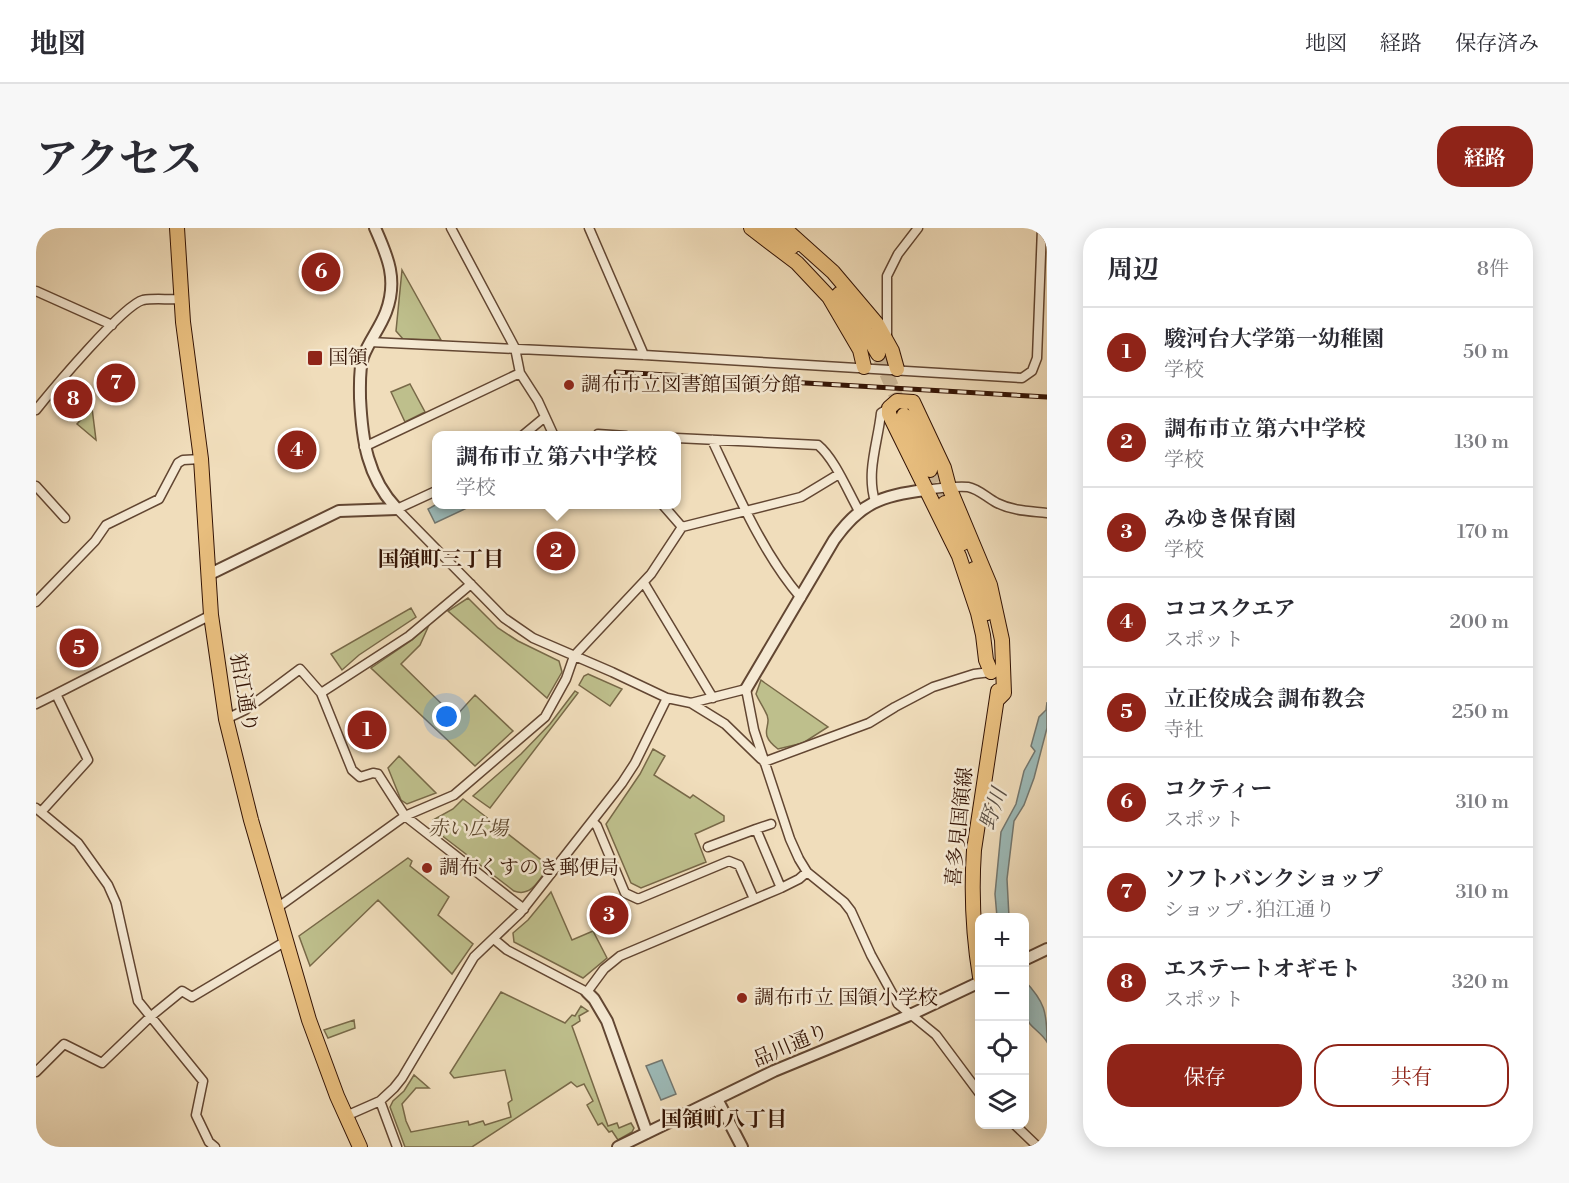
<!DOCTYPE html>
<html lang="ja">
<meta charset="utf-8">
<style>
:root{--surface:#fff;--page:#f7f7f7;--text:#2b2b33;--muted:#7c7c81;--line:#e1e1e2;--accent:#8f2418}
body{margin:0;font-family:"Libre Bodoni","Noto Serif JP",serif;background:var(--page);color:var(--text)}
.controls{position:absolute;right:18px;bottom:18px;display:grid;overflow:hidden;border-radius:12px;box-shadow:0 3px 15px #0003}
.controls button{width:54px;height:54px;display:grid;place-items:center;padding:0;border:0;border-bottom:2px solid var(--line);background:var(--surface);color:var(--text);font:30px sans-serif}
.you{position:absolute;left:411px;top:489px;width:21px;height:21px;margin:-15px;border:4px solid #fff;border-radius:50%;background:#1a73e8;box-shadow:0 0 0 9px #1a73e833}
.badge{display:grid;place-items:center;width:39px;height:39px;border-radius:50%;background:var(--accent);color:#fff;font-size:20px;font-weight:700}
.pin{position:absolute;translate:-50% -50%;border:3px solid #fff;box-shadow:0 2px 6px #0006}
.popup{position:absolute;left:396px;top:203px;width:249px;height:78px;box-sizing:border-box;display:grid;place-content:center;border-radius:12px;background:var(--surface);filter:drop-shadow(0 2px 4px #0005);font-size:20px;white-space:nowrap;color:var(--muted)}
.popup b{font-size:22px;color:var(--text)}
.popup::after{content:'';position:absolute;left:50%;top:100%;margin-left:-12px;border:12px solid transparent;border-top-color:var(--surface)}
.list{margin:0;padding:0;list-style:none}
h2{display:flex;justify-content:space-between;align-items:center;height:78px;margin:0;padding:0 24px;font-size:26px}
h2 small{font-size:20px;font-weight:400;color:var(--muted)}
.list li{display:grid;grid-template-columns:39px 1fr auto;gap:18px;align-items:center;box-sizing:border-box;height:90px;padding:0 24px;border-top:2px solid var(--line)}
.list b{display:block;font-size:22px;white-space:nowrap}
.list p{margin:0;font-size:20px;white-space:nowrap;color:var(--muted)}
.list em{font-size:20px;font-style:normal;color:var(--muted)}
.actions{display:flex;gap:12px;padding:18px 24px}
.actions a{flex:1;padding:14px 0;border:2px solid var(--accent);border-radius:24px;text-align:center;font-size:21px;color:var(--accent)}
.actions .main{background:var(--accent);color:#fff}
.icon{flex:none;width:33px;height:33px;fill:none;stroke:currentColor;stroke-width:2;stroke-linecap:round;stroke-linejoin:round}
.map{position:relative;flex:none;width:1011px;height:919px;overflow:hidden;border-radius:24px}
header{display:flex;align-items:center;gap:36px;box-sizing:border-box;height:84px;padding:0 30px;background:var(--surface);border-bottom:2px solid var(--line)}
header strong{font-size:28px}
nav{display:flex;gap:33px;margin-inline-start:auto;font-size:21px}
.intro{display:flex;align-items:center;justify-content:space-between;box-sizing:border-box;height:144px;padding:0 36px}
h1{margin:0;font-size:42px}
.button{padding:15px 27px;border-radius:24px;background:var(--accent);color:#fff;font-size:21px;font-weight:700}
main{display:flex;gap:36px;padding:0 36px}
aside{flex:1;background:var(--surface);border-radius:24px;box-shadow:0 3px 15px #0003}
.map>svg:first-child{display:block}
</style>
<header>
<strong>地図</strong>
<nav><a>地図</a><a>経路</a><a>保存済み</a></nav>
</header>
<div class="intro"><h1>アクセス</h1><a class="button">経路</a></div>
<main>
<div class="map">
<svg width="1011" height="919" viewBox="0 0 1011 919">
<rect width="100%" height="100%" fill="#f0ddbb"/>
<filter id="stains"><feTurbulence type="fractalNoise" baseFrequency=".00333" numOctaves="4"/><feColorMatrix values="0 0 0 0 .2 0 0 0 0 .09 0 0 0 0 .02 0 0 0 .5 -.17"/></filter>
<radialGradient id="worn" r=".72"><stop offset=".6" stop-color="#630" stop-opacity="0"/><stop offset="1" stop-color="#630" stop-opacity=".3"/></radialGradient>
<path fill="#bebf8c" stroke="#786948" stroke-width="1.5" d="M366,42L405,112L367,111L360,103Z
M374,156L389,184L369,194L355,164Z
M56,180L60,212L41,196Z
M432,370L462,400L482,413L523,433L526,444L511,470L412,383Z
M375,380L380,389L323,427L306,442L295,426Z
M393,397L384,417L365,436L419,489L439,467L477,503L439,538L335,440L376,412Z
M552,446L586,461L574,478L543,457L548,448Z
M725,452L729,455L792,499L767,515L742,521C719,503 739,499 729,483C726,477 723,473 720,466Z
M539,463L542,465L454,580L437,568L485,526L514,496Z
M617,521L629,528L618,547L654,570L657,567L688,588V593L659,606L670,634L605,660L595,655L570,596L604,546Z
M363,528L400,565L371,576L365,572L352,540Z
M427,571L513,638C504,650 496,670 478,663L396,600L397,592L417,581Z
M372,630L376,633L374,638L413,669L402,687L437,716L416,746L342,672L274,738L263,708Z
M515,664L536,712L557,703L571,730L547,750L478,714L477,705L492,692Z
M465,764L529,795L536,787L539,788L545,778L552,783L543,788L544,793L536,798L572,898L581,895L583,900L595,895L598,900L596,904L582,912L576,903L573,904L566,895L562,897L551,877L557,873L548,856L541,859L535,854L436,919H369L354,879L357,873L368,863L378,847L393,860H380L366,876L370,893L375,904L432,893L433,897L447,893L449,897L475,889L472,875L476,872L469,842L418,850L414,845Z
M318,792L319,800L292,810L288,802Z"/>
<path fill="#9cbab8" stroke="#727770" stroke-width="1.5" d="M401,276L431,277L433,279L399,295L392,281Z
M1011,474V500L998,550L988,577L978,593L971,651L973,689H961L959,666L965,604L980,576L988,543L999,523L995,518L1003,489L1010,482Z
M988,752C1009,774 1011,784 1011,814C1006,806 999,802 994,796C985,784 988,765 988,752Z
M626,832L640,866L625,872L610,838Z"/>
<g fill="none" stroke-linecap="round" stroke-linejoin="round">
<path stroke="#cab596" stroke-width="14" stroke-dasharray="14 7" stroke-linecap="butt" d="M842,126L866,182
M894,242L909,275"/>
<g stroke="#624632" stroke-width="11">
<path id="minor" d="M415,0L479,120L484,145L502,173L518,208
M553,0L608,127
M0,63L76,97
M851,110V48L862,26L882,0
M334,114L608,127L986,150L996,143L1001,130L1006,0
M0,182C16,162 87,77 107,72C119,70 133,72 145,71
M562,206L590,208
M486,208L509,189
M640,210L782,217C799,231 812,264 823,283
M676,212C701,265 727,326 765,370
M328,219L484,145
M0,258L29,290
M890,262C904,260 918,258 932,259C943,261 951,270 961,275C977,283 994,283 1011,285
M400,263L361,281L468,390L497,410L576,444L631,470L655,475L689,496L725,531
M839,273C830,244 842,214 845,185L853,180
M646,299L765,269L803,246
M608,355L677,470
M0,374L59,313L70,297L123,271L142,235L147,232L165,231
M285,465L373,408L435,356
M655,475L710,461L718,502L754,611L763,631L771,644L808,674L815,683L835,727L862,776L900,807L944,866
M0,476L20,466
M190,491L209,482L264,441L285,465L316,542L324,549L337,545L342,546L369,588L488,681
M728,534L833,495L859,479L897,459L938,446L955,444
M0,580L42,615L72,657L80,675L102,773L167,853L160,887L173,914L179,919
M5,584L52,532L20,466L175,387
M557,594L561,598L589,665L602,671L693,633L703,637L718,671
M720,601L735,596
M672,619L720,601L745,660
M241,680L369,588L418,567L509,489L530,451L538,428L615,346L646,299L626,276
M459,712L471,722L551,764L568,741L584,728L745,660L763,651L771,644
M0,844L28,816L66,835L114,789L146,763L156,769L250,713
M344,873L361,919
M310,888L344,873L358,860L366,850L438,729L484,685L586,555L599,535L631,470
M978,896L1002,919"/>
</g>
<g stroke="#624632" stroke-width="14">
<path id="tertiary" d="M339,0C352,29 362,52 350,84C344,100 333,113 327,129C323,141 324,158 324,170C326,212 331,249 361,281
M172,347L303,283L361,281
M710,461L798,312C824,275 846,267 890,262
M988,732L1011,721
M551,764L558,771L571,793L611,905
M681,871L706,919
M582,919L738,843L874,787L944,754"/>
</g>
<g stroke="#331304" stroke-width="16">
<path id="primary" d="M141,0L147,94L165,231L175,387L190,491L215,592L273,792L301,868L324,919
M715,0L761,35L793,69L824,122L828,139
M731,0L756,19
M748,0L797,44L841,96L856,123L861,141
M803,66L823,93L842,126
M868,187L894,242
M909,275L927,315
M938,341L951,385
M955,444L950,432L947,407L942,385L923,328L853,186V180L861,173L877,174L908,240L913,259L954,357L966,412L968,465L962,471
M944,749C937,706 935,666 938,622L962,463"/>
</g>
<use href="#minor" stroke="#f5e9d3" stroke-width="8"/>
<use href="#tertiary" stroke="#f5e9d3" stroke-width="10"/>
<use href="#primary" stroke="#e8be7e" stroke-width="14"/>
<g stroke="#331304" stroke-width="5">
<path id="rail" d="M580,144L1011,169"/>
</g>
<use href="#rail" stroke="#f5e9d3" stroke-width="3" stroke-dasharray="9" stroke-linecap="butt"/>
</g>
<g fill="#8f2418" stroke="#f5e9d3" stroke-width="2">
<rect x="271" y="122" width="16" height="16" rx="3"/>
<circle cx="533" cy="157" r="6"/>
<circle cx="391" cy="640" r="6"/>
<circle cx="706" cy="770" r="6"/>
</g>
<g text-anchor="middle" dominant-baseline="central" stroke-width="5" stroke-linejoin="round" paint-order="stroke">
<g font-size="20" fill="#331304" stroke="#f5e9d3" text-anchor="start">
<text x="292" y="130">国領</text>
<text x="545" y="157">調布市立図書館国領分館</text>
<text x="403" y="640">調布くすのき郵便局</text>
<text x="718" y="770">調布市立 国領小学校</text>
</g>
<g font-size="20" fill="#331304" stroke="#f5e9d3">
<text transform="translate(207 465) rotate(80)">狛江通り</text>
<text transform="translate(924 599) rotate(-84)">喜多見国領線</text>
<text transform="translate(755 818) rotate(-23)">品川通り</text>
</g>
<g font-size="20" font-style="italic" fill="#5d472d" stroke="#f5e9d3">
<text x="432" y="601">赤い広場</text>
</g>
<g font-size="21" font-weight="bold" fill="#331304" stroke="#f5e9d3">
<text x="405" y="332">国領町三丁目</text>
<text x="688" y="892">国領町八丁目</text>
</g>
<g font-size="21" font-style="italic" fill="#584d43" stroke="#f5e9d3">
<text transform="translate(958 581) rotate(-71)">野川</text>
</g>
</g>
<rect width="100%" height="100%" filter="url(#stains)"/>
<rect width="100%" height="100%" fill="url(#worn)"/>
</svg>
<div class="controls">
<button>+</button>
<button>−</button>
<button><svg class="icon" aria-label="locate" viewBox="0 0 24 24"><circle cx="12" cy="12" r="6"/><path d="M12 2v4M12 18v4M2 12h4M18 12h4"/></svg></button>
<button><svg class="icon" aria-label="layers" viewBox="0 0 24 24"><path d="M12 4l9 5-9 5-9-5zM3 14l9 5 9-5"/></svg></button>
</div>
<div class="you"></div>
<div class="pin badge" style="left:331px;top:502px">1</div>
<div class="pin badge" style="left:520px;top:323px">2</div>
<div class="popup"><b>調布市立 第六中学校</b>学校</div>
<div class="pin badge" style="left:573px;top:687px">3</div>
<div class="pin badge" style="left:261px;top:222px">4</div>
<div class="pin badge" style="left:43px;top:420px">5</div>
<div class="pin badge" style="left:285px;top:44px">6</div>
<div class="pin badge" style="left:80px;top:155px">7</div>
<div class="pin badge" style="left:37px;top:171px">8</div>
</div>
<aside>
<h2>周辺<small>8件</small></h2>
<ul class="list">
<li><span class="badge">1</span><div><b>駿河台大学第一幼稚園</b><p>学校</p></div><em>50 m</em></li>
<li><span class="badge">2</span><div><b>調布市立 第六中学校</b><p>学校</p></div><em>130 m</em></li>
<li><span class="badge">3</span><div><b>みゆき保育園</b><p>学校</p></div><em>170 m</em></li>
<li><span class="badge">4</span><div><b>ココスクエア</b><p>スポット</p></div><em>200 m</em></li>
<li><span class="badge">5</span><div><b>立正佼成会 調布教会</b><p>寺社</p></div><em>250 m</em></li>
<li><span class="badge">6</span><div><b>コクティー</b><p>スポット</p></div><em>310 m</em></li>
<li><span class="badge">7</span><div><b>ソフトバンクショップ</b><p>ショップ · 狛江通り</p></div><em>310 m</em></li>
<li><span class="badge">8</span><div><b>エステートオギモト</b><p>スポット</p></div><em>320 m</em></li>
</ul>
<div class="actions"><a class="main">保存</a><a>共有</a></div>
</aside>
</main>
